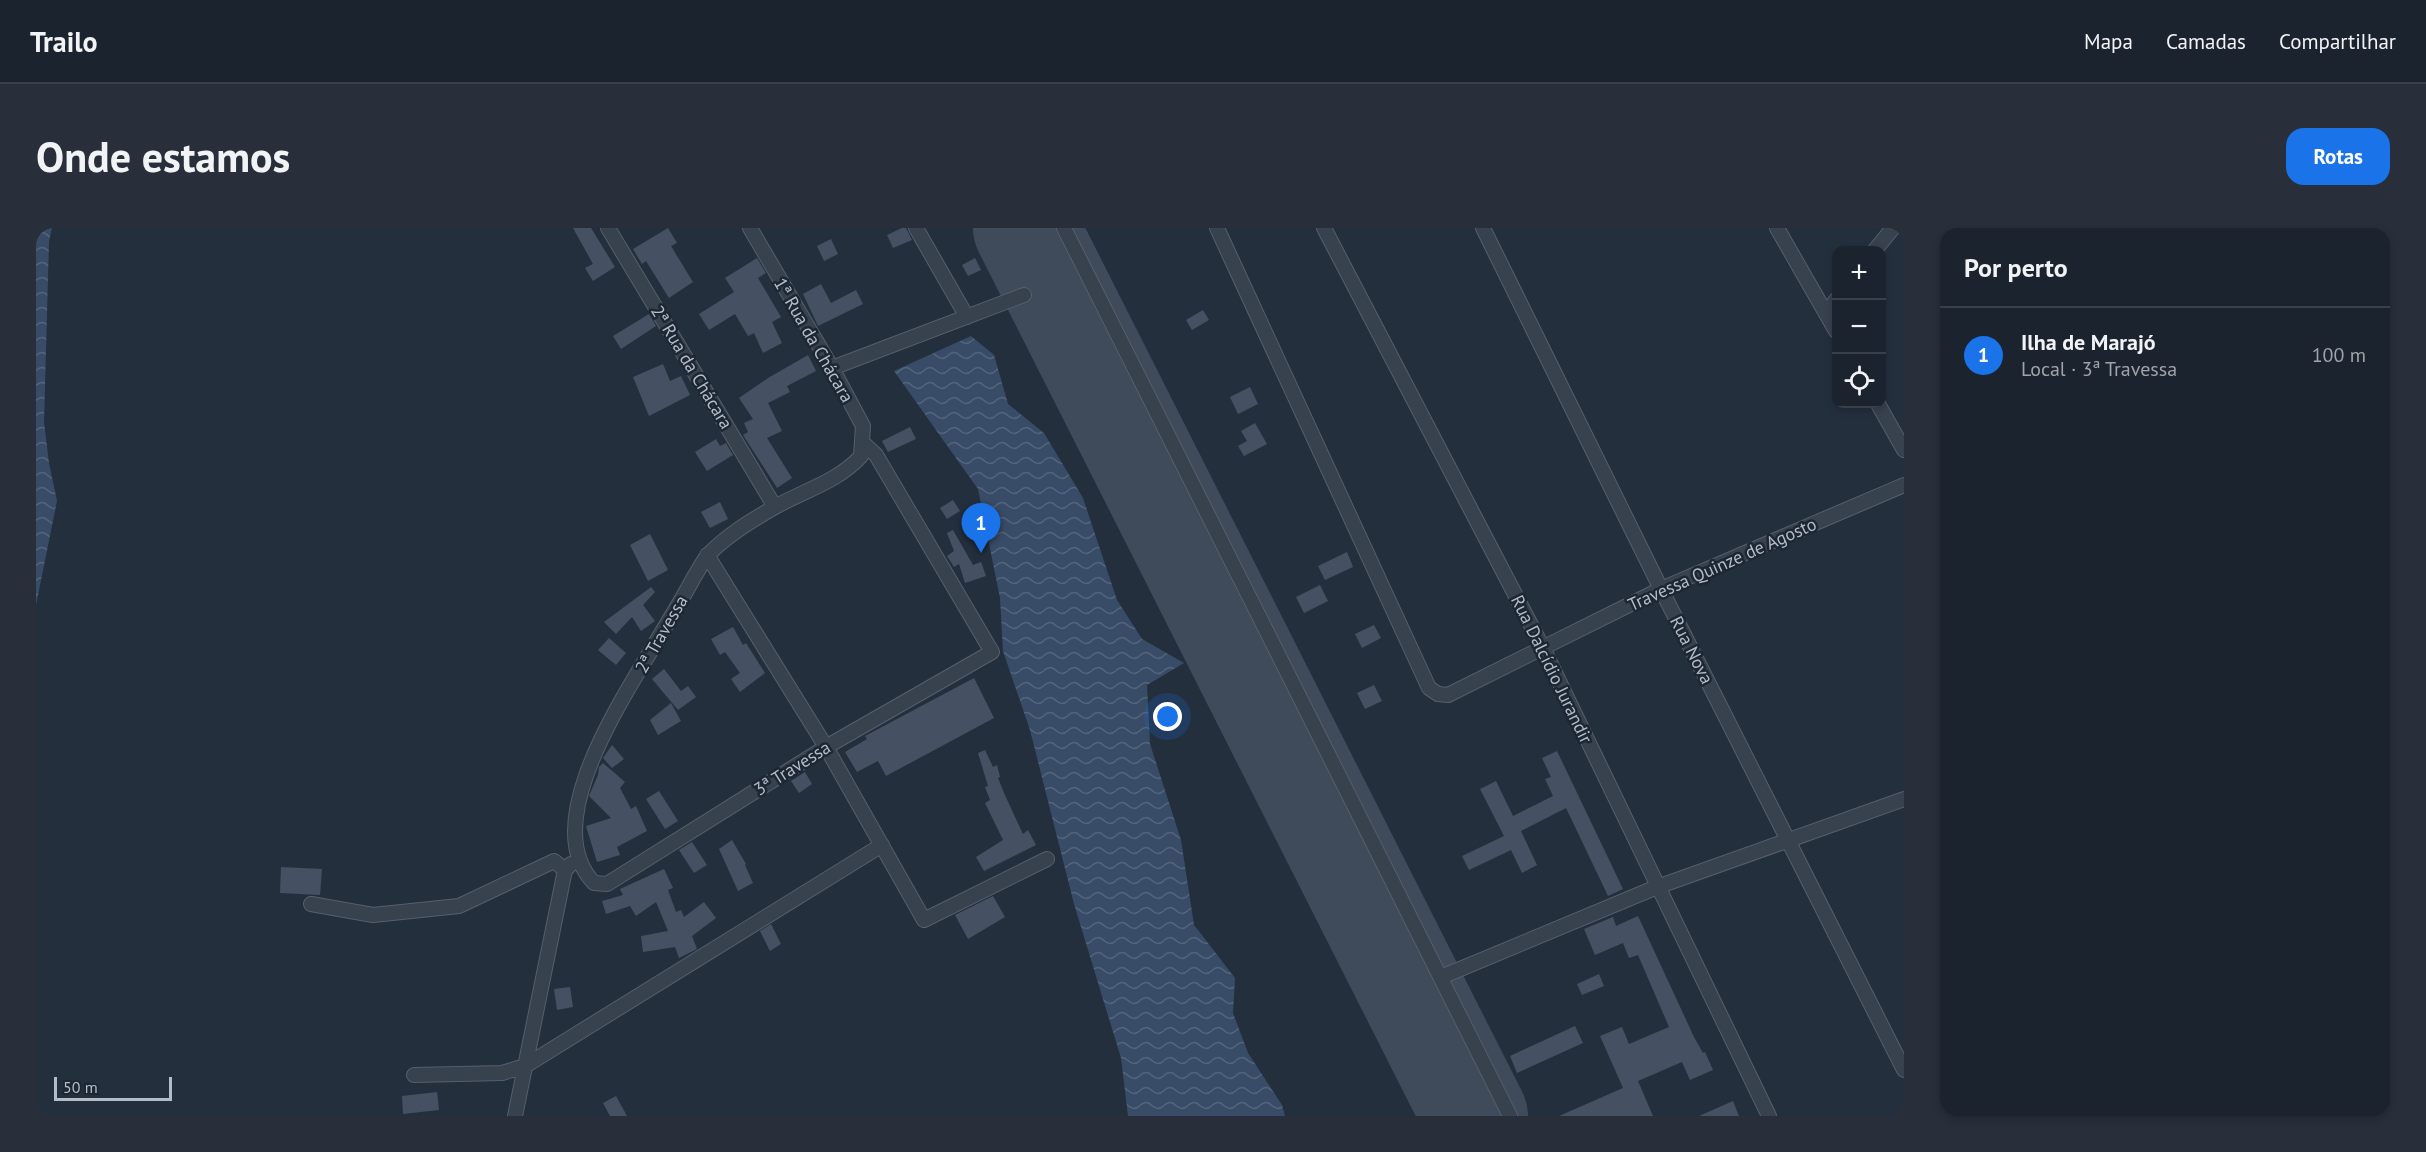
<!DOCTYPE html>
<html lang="pt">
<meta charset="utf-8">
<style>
:root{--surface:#1b232e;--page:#282f3a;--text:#f1f3f6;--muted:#a0a4aa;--line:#39404a;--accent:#1a73e8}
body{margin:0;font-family:"PT Sans",sans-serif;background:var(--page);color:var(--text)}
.controls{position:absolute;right:18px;top:18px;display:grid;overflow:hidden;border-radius:12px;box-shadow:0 3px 9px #0003}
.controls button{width:54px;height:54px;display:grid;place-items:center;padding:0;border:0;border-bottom:2px solid var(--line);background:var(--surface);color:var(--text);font:30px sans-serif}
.scale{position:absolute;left:18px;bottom:15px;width:118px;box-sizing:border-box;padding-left:6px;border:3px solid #b4bcc9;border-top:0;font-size:16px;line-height:21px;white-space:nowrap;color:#b4bcc9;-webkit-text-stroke:4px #1d2633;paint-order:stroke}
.you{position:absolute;left:1132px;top:489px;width:21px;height:21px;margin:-15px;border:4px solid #fff;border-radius:50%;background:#1a73e8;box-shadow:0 0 0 9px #1a73e833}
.badge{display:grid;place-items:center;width:39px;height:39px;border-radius:50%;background:var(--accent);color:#fff;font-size:20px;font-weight:700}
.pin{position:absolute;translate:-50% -50px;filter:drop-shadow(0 2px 3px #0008)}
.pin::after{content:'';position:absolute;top:32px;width:21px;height:18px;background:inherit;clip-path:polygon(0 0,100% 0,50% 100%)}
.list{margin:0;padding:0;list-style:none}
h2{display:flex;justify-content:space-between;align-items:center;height:78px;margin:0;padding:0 24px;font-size:26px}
h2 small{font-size:20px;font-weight:400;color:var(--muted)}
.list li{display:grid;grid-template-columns:39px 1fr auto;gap:18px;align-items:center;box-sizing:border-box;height:96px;padding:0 24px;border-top:2px solid var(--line)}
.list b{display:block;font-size:22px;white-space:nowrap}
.list p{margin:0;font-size:20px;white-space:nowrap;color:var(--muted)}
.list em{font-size:20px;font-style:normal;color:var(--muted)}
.icon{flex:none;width:33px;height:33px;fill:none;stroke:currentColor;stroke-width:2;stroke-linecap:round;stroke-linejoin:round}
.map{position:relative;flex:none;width:1868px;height:888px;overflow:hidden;border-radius:18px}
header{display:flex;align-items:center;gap:36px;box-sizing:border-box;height:84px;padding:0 30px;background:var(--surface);border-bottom:2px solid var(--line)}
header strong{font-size:28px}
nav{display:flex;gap:33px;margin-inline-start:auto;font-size:21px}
.intro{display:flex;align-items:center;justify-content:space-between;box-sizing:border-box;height:144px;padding:0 36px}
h1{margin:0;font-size:42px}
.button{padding:15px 27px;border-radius:18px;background:var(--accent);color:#fff;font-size:21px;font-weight:700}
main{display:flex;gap:36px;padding:0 36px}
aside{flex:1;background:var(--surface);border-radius:18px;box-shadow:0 3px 9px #0003}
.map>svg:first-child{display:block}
</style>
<header>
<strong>Trailo</strong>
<nav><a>Mapa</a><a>Camadas</a><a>Compartilhar</a></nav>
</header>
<div class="intro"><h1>Onde estamos</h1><a class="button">Rotas</a></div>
<main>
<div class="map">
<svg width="1868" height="888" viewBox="0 0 1868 888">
<defs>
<pattern id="water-waves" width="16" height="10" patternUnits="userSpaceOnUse" patternTransform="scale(1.5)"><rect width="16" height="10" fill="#394c67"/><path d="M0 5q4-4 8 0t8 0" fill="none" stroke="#53647b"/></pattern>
</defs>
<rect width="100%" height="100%" fill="#242f3e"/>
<path fill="url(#water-waves)" d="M0,0H16L13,13L8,194L13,235L21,273L0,377Z
M935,108L958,127L972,176L1008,205L1047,270L1081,372L1106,411L1148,435L1111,457L1114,516L1145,612L1158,697L1199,750L1197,785L1212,825L1246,877L1249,888H1092L1085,830L1038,676L994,502L967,423L964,370L942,261L858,143Z"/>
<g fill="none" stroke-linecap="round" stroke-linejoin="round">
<path stroke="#3f4a5a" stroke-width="106" d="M990,0L1439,888"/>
</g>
<path fill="#455162" d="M537,0H555L579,39L557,53L549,40L557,36Z
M632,0L641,15L635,18L657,54L633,70L610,33L606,36L597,21Z
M866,0H870L876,12L857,20L851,7Z
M795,11L802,26L788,33L781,18Z
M721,30L730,45L722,50L745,89L736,94L746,115L727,125L718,105L712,108L699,86L673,102L663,86L698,64L689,50Z
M939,30L945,42L932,48L926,37Z
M785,56L795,75L820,62L827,76L782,98L767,66Z
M1167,82L1173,92L1156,102L1150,92Z
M613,86L620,98L585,121L577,108Z
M772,127L780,143L751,158L754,164L732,175L746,203L731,210L756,250L741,260L707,207L712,204L708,195L717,191L703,170L732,150Z
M627,136L634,153L645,148L654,167L613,188L597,149Z
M1214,159L1222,176L1202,186L1194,169Z
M1219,195L1231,216L1208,228L1202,218L1211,213L1205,203Z
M874,199L880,211L852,224L846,213Z
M680,211L684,218L690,215L697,227L671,243L659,224Z
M917,272L924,283L911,291L904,280Z
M684,274L692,291L674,300L665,284Z
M917,302L937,337L945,334L950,348L929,355L923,336L918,339L911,328L918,323L911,305Z
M614,306L632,342L612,353L594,317Z
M1311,324L1317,339L1289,352L1282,338Z
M1284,357L1292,373L1268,385L1260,369Z
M615,359L619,364L607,377L619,393L605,403L596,389L580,406L568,394Z
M1338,397L1345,410L1326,420L1319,406Z
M697,399L707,417L710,415L729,445L704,464L695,451L704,445L689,424L684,427L675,411Z
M573,410L590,425L580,437L562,422Z
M628,441L645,463L652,458L660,469L642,482L616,451Z
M938,450L958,490L850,548L842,533L821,544L809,524L831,511L829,508Z
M1338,457L1346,473L1329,481L1321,465Z
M635,475L645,493L622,507L614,492Z
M576,517L588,531L576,540L567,530Z
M949,522L957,539L961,537L964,549L962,550L968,565L987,606L992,602L1000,617L948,643L940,629L967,612L949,575L954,572L949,559L952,558L942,525Z
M1521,523L1587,661L1572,668L1530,580L1485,603L1501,637L1486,645L1475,622L1433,642L1426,628L1468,608L1444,561L1460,553L1477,588L1517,568L1509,551L1515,549L1506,530Z
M567,535L589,554L584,560L595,581L600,578L611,603L581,619L584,627L561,634L550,598L575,590L553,568L562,547L563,539Z
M769,544L776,556L763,565L755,553Z
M623,563L642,593L629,601L610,571Z
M696,612L710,636L709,637L717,655L702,663L683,621Z
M656,614L671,637L658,645L643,622Z
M245,639L286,641L284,667L244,665Z
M628,641L637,660L632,662L640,684L645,682L648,689L668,674L680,690L656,708L661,721L643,730L639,719L607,724L605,708L632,703L620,674L600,688L594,678L570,686L566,673L587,667L584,661Z
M957,668L969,689L932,711L919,687Z
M1602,688L1658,809L1667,825L1669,824L1677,842L1654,852L1646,834L1602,853L1617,888H1523L1587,860L1564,808L1586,799L1593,816L1633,799L1602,727L1593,730L1587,715L1559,727L1548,701L1577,689L1580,698Z
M735,696L745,716L734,723L724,703Z
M1563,746L1568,758L1546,767L1541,756Z
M534,759L537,779L521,782L518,761Z
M1539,798L1547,815L1481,845L1474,828Z
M401,864L403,882L367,886L366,868Z
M580,868L591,888H574L567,875Z
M1697,873L1703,888H1663Z"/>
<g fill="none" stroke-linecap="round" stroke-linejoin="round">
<g stroke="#565f6c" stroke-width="16">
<path id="street" d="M572,0L739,279
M714,0L796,140L827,198L825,228C803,253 767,263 739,279C716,292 691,307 673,326C667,332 663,342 658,349C648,368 637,386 626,404C593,462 499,594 558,655L571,656L790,519L956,424L840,227L827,215
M880,0L931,89
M1028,0L1474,888
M1181,0L1393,460L1402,466L1412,467L1625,361L1868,257
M1288,0L1507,420L1733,888
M1447,0L1625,361L1868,842
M1741,0L1800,103
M1839,22L1857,0
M1791,85L1800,72
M796,140L988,67
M1842,176L1868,222
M671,327L790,519L888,692L1011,631
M275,676L337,687L423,678L518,633L529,642
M1405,749L1621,659L1868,571
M378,847L466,845L489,838L846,617
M479,888L529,642L535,636"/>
</g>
<use href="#street" stroke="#38414e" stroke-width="14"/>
</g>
<g text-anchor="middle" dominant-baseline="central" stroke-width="5" stroke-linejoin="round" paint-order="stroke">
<g font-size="18" fill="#b4bcc9" stroke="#1d2633">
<text transform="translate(778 112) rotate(60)">1ª Rua da Chácara</text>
<text transform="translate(656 139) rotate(59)">2ª Rua da Chácara</text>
<text transform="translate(1686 336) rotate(-24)">Travessa Quinze de Agosto</text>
<text transform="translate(625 406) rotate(-60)">2ª Travessa</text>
<text transform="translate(1656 422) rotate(63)">Rua Nova</text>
<text transform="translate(1516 441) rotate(64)">Rua Dalcídio Jurandir</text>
<text transform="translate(756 540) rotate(-32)">3ª Travessa</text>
</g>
</g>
</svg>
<div class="controls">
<button>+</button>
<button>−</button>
<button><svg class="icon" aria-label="locate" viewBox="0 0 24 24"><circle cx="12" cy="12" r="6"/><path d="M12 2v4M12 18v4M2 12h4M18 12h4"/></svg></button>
</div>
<div class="scale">50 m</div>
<div class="you"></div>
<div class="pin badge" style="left:945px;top:325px">1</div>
</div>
<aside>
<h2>Por perto<small></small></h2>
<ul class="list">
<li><span class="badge">1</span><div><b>Ilha de Marajó</b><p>Local · 3ª Travessa</p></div><em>100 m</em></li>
</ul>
</aside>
</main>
